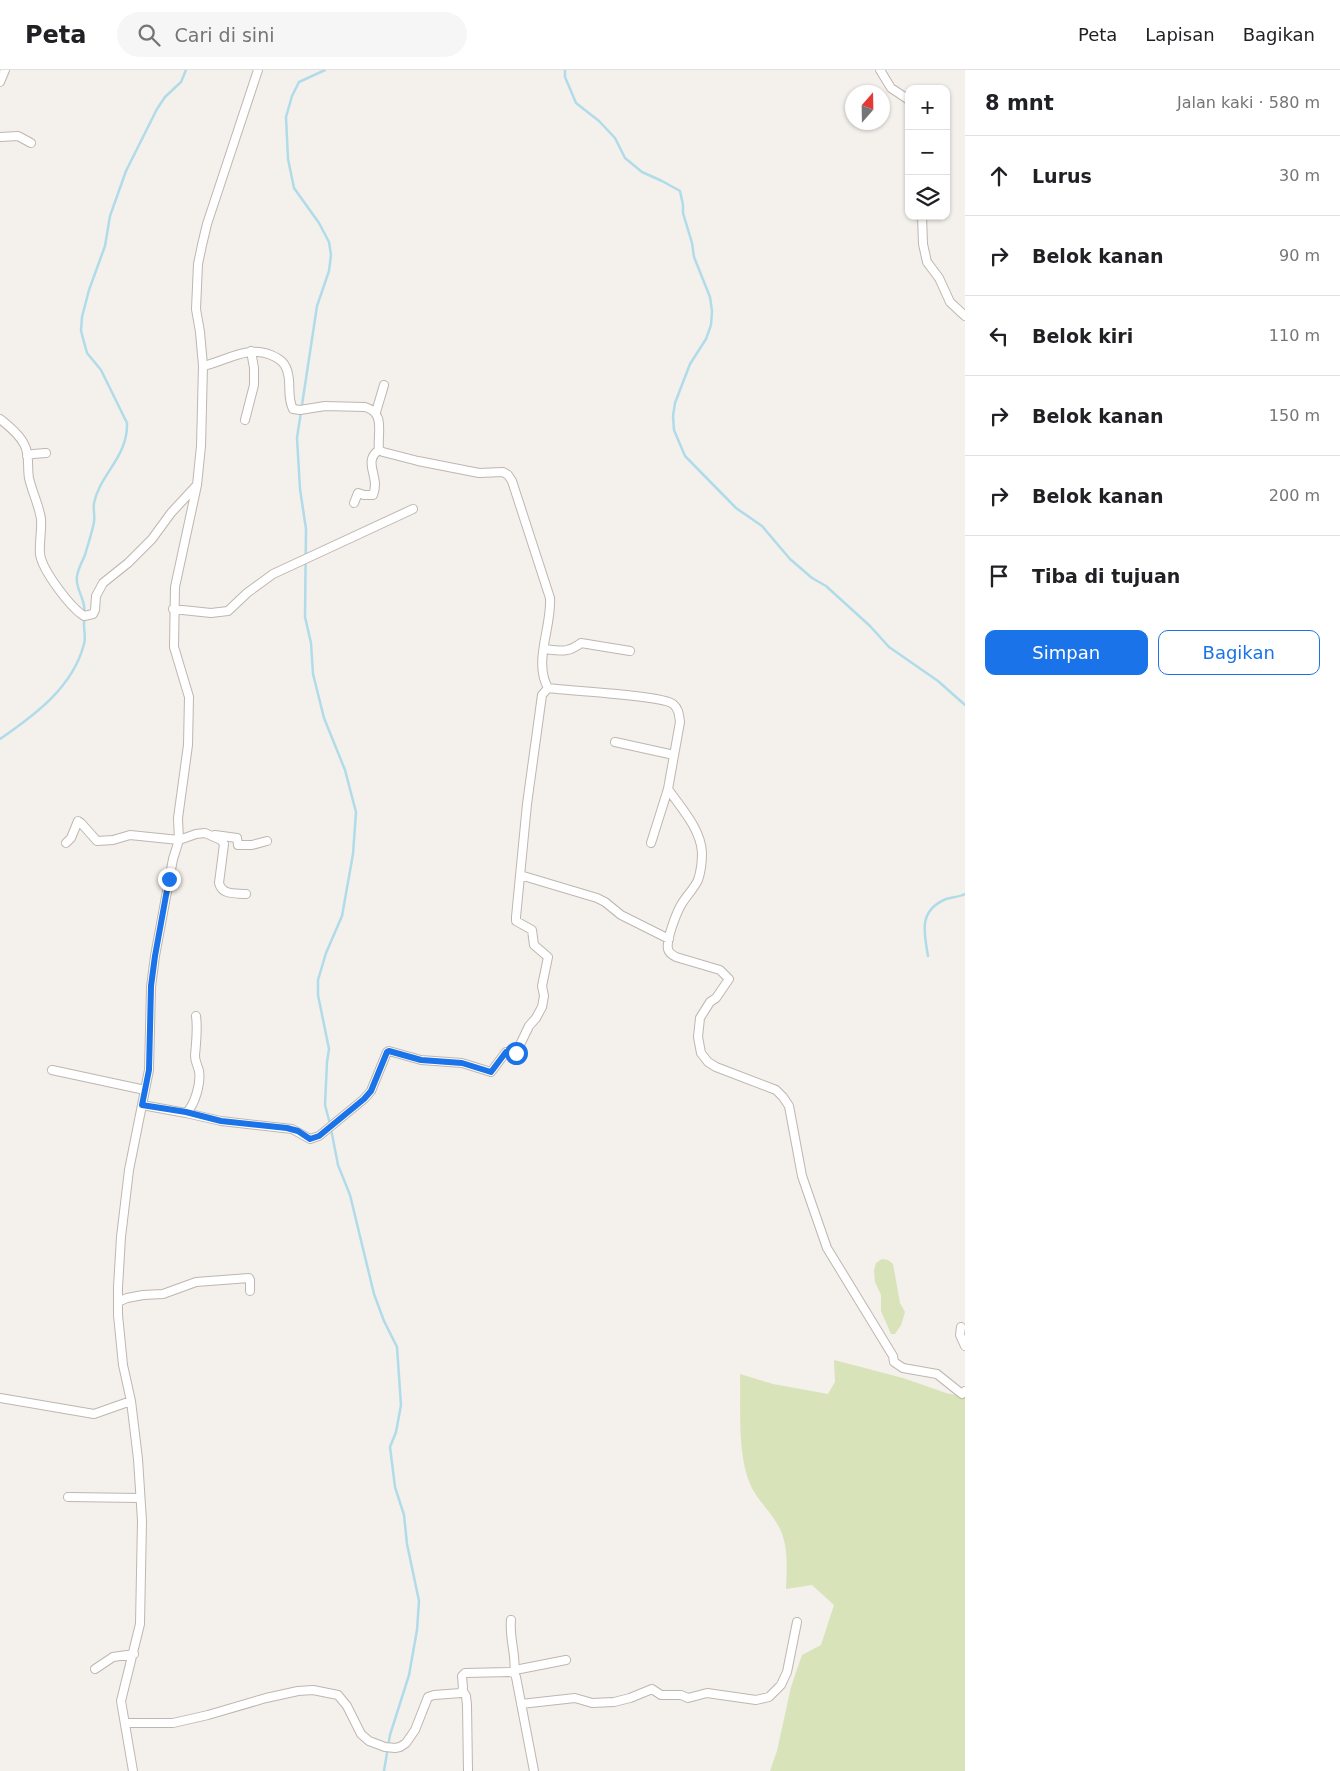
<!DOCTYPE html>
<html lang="id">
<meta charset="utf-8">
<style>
:root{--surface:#fff;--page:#f6f6f6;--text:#202124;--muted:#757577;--line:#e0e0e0;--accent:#1a73e8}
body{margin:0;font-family:"DejaVu Sans",sans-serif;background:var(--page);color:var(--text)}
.controls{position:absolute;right:15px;top:15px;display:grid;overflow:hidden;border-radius:10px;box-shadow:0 1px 4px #0004}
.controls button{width:45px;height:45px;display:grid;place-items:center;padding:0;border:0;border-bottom:1px solid var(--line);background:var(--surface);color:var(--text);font:25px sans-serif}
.compass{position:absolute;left:845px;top:15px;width:45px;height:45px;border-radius:50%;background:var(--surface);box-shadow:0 1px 4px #0004;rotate:20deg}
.stop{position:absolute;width:15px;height:15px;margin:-11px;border:4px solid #1a73e8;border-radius:50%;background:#fff}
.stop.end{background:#1a73e8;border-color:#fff;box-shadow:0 1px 5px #0008}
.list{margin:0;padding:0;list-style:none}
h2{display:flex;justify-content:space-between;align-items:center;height:65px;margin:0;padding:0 20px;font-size:21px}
h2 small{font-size:16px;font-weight:400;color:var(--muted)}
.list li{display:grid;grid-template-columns:32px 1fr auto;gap:15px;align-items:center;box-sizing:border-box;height:80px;padding:0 20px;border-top:1px solid var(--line)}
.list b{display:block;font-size:19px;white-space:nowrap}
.list em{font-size:16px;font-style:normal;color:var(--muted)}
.actions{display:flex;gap:10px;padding:15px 20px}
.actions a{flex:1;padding:11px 0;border:1px solid var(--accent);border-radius:10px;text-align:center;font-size:18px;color:var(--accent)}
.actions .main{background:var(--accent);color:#fff}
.icon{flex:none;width:28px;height:28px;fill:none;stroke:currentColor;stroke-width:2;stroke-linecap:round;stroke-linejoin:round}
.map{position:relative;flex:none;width:965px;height:1701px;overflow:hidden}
header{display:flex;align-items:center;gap:30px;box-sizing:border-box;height:70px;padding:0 25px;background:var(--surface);border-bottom:1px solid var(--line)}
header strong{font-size:24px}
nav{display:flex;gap:28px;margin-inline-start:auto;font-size:18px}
.search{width:350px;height:45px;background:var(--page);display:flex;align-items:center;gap:12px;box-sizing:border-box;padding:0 18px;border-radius:28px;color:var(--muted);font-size:19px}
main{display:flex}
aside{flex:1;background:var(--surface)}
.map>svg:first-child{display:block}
</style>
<header>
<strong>Peta</strong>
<div class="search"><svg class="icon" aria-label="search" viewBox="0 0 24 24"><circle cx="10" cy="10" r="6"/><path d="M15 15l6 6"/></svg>Cari di sini</div>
<nav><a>Peta</a><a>Lapisan</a><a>Bagikan</a></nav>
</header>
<main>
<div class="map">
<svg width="965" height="1701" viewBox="0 0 965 1701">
<rect width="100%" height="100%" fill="#f4f0ec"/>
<path fill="#d8e3ba" d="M882,1189L888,1190L893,1194L900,1233L905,1242L901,1255L895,1264H891L881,1241V1225L875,1212L874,1200L876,1193Z
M834,1290L903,1308L946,1323L965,1327V1701H770L777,1681L791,1617L802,1585L821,1575L834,1535L812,1515L786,1519C787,1496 789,1471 776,1452C768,1439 756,1428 750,1414C737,1383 741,1338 740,1304L773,1314L828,1324L835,1312Z"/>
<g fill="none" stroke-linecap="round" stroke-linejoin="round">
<path stroke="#b0dce9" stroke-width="2.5" d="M325,0L299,12L292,26L286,47L288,89L294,118L319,153L329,172L331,185L329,201L317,236L297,368L300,419L306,459L305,547L311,573L313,604L324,648L345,700L356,742L353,784L342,846L326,883L318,910V925L329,979L327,992L325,1035L330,1054
M565,0V7L576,33L599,51L615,68L625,88L642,102L662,111L680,121L683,135V143L692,173L694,187L710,227L712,241L711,255L706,269L690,294L675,333L673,346L674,360L685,386L736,438L762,456L790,489L812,508L826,516L870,556L889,577L938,611L965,635
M0,669C35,645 73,617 84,574C86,568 84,561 84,555C84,548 85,542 84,536C83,526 75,517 77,506C78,499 82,492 85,485C88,474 92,463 94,452C95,446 93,439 94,433C100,404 128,387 127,353L101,300L87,283L81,261L82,247L89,220L105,176L110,146L126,101L157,39L165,27L181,12L186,0
M928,886C924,862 918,841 946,829C952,827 959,827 965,824
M331,1059L338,1095L350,1125L374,1224L384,1251L397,1277L401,1335L396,1362L390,1377L395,1417L404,1445L407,1474L419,1531L417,1560L409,1605L390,1665L384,1701"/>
<g stroke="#bfb6af" stroke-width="10">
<path id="minor" d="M880,0L891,18L909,30
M0,12L5,0
M0,67L18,66L31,73
M922,146L923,174L927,192L939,208L950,232L965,246
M376,342L384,315
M0,349C9,356 19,364 24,374C30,384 27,397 29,408C32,422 39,435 41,449C42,460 39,472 40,484C42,500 70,537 84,546L93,544L95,540L96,526L103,513L128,493L152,469L171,443L196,416
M245,350L254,315V298L251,281
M27,386L33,384L46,383
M354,433L358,423L364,425H373C379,410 369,399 372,389C373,385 376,382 379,380
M173,539L211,543L228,541L247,523L273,504L413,439
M544,579C561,581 568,583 581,573L630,581
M548,618C569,621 662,625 673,634C679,639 679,645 680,652L668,719C681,738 701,759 702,783C702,792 701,801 698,810C694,819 686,826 681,835C676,844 666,870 668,879C669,884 673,885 676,887L720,900L729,909L716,928L710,932L700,948L698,967L701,983L708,992L716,997L776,1020L783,1027L789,1036L802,1106L827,1178L893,1286L894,1292L903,1298L937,1304L962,1324L965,1321
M615,672L674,685
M215,765L237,768L238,775H252L267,771
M66,773L71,768L78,751L81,753L97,771L113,770L130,765L179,770L196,764L205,763L221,770L224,774L219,813C222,825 234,823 246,824
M651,773L668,719
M520,805L597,828L605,832L621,845L669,869
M52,1000L145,1020
M142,1035L186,1043C195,1035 201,1013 199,1001C198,996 195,992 195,986C196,972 198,959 196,946
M186,1043L221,1051L292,1059L310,1069L319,1066L364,1029L371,1021L387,982L389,981L421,990L462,993L491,1002L506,982L516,983L529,956L536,948L542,937L544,926L542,916L548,887L534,875L532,860L516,851V847L527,734L542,625L548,618C533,591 552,557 550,528L512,411L508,405L503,402L479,403L418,391L383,382L379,380C377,363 386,343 365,337L325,336L300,340L293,339C287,328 291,315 288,304C286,293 280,289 271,285C247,275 226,291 203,296
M118,1232L127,1228L143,1225L163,1224L196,1212L249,1208L250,1210V1221
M961,1257L960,1265L965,1276
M0,1328L94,1344L131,1331
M68,1427L140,1428
M511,1550C509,1569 517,1587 514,1603
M95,1599L113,1587L134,1584
M515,1600L566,1590
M463,1621L466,1626L467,1635L468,1701
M521,1634L575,1628L592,1633L614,1632L630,1628L652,1619L661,1625H681L688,1628L707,1623L756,1630L769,1627L781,1615L787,1602L797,1552
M125,1653H173L208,1645L266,1628L298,1621L313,1620L338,1625L347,1636L361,1664L369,1671L385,1677L395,1678L400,1677L406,1673L415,1660L428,1627L434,1625L461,1623L463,1618L462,1606L465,1603L510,1602L514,1603L516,1607L534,1701
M133,1701L121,1631L140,1554L142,1451L138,1389L131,1331L123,1295L118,1245V1217L121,1167L129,1100L149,1000L151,917L155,886L173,789L179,770L178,748L188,675L189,627L174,577L175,517L197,415L201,376L203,296L200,262L196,239L198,194L202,175L207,154L258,0"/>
</g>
<use href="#minor" stroke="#fff" stroke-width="8"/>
</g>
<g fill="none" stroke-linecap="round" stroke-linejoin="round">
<path stroke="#1a73e8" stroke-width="6" d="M169,809L155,886L151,916L149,1000L142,1035L186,1042L221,1051L287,1058L298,1061L310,1069L319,1066L364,1029L371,1021L387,982L389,981L421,990L462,993L491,1002L506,982L516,983"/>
</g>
</svg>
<div class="controls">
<button>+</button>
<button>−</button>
<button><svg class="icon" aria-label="layers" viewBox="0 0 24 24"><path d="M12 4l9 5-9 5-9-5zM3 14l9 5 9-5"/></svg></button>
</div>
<svg class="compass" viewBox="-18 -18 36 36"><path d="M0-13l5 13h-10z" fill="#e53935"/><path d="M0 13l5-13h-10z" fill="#757577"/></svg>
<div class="stop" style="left:516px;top:983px"></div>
<div class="stop end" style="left:169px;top:809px"></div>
</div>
<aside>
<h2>8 mnt<small>Jalan kaki · 580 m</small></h2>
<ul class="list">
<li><svg class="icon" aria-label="ahead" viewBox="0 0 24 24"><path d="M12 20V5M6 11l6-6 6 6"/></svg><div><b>Lurus</b></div><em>30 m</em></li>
<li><svg class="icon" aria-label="right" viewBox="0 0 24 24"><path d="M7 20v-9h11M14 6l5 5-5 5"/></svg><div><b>Belok kanan</b></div><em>90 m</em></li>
<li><svg class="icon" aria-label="left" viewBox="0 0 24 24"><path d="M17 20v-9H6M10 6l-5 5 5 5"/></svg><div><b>Belok kiri</b></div><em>110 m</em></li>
<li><svg class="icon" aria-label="right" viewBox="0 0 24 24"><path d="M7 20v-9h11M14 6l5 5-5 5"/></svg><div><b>Belok kanan</b></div><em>150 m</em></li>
<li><svg class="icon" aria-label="right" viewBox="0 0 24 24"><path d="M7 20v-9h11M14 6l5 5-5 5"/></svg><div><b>Belok kanan</b></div><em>200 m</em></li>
<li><svg class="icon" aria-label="arrive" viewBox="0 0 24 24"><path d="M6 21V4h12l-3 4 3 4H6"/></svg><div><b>Tiba di tujuan</b></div></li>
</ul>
<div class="actions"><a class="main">Simpan</a><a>Bagikan</a></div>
</aside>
</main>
